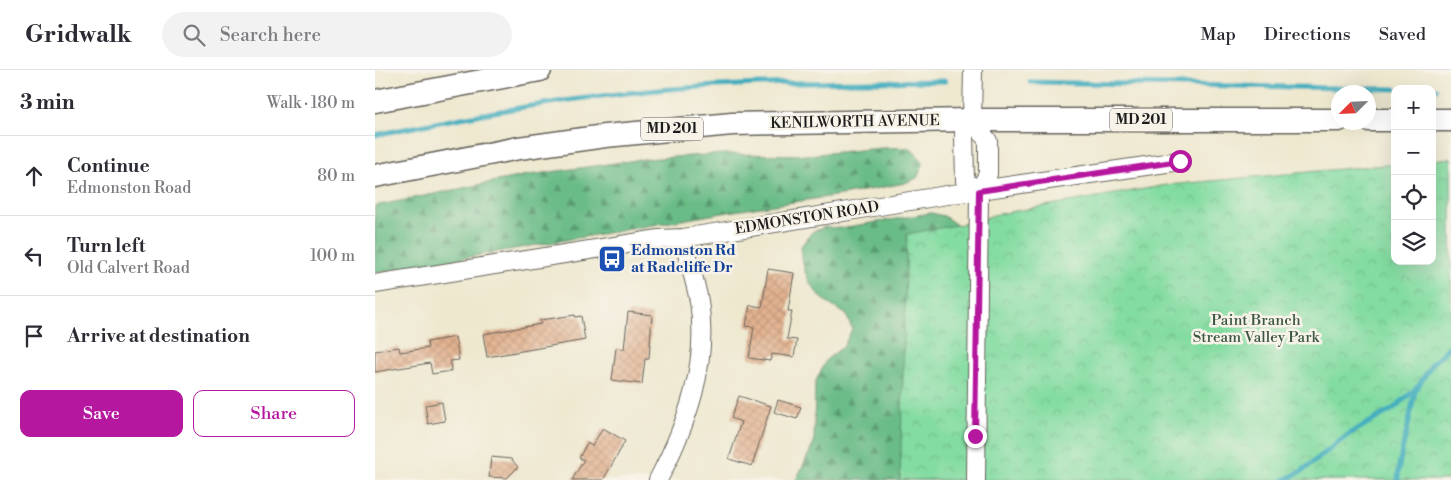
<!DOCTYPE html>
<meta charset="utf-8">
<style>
:root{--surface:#fff;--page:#f2f2f3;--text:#2b2b33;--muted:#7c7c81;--line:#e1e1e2;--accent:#b5179e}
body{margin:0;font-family:"Libre Bodoni",serif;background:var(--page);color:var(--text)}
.controls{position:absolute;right:15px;top:15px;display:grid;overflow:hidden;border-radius:10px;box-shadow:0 5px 20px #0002}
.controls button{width:45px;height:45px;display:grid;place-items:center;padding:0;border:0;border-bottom:1px solid var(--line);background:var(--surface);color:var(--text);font:25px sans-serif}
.compass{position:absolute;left:956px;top:15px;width:45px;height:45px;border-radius:50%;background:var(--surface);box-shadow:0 5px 20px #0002;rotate:246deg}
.stop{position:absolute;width:15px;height:15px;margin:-11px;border:4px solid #b5179e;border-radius:50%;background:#fff}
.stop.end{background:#b5179e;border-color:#fff;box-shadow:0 1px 5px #0008}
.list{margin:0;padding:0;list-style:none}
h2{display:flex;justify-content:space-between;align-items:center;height:65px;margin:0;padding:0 20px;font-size:21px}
h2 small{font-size:16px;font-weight:400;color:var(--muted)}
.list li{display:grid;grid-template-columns:32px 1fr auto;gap:15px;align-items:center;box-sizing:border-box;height:80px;padding:0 20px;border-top:1px solid var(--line)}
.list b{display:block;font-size:19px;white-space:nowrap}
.list p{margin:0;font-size:16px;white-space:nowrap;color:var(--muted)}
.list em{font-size:16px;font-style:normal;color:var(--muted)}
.actions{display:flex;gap:10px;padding:15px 20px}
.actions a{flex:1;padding:11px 0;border:1px solid var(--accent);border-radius:10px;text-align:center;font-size:18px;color:var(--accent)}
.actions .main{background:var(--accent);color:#fff}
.icon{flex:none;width:28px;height:28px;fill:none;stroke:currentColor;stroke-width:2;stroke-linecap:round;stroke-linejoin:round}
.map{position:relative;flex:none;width:1076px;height:410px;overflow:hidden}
header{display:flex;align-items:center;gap:30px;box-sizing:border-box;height:70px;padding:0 25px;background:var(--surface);border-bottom:1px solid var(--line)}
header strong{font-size:24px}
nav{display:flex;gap:28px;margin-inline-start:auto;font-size:18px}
.search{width:350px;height:45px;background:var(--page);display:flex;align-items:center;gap:12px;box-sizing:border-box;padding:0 18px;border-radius:28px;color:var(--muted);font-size:19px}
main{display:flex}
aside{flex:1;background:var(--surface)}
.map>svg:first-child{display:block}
</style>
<header>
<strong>Gridwalk</strong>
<div class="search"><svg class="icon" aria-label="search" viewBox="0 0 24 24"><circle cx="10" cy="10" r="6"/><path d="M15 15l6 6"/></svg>Search here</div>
<nav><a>Map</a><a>Directions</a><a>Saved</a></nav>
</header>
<main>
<aside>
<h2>3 min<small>Walk · 180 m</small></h2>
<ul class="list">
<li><svg class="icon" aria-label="ahead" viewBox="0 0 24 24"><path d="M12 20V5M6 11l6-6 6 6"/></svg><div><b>Continue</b><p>Edmonston Road</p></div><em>80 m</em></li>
<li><svg class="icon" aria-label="left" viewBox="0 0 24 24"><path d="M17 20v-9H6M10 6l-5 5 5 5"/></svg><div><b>Turn left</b><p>Old Calvert Road</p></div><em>100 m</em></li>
<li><svg class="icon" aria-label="arrive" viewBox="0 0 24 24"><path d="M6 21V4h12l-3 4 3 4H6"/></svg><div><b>Arrive at destination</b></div></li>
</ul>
<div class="actions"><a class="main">Save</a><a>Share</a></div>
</aside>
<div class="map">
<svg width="1076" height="410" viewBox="0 0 1076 410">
<defs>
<pattern id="forest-firs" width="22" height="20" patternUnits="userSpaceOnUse" patternTransform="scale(1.25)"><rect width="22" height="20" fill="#6abc87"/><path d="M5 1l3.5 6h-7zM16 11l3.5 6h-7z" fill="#56986e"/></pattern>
<pattern id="park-crowns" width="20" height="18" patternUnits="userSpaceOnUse" patternTransform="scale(1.25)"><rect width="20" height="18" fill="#83dca1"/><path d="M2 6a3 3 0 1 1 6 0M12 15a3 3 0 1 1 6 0" fill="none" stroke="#71bc8a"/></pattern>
<pattern id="building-cross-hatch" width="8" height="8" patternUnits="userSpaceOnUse" patternTransform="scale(1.25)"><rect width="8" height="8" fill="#e2b290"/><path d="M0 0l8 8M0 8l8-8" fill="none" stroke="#c1987c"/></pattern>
</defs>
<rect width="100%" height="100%" fill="#f7f3e8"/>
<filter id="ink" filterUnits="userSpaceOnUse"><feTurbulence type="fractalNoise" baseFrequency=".02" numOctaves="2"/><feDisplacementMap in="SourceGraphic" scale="10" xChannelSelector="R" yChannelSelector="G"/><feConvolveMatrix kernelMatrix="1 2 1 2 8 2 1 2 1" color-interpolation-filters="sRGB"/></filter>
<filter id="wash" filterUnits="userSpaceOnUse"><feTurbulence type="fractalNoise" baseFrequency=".0096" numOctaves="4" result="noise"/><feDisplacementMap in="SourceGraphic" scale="20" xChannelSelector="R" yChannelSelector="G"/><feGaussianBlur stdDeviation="1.12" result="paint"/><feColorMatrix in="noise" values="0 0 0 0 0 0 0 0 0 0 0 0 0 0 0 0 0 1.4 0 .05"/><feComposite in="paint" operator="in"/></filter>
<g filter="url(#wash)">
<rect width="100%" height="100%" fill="#eee8cf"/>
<path fill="url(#forest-firs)" stroke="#436c52" d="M506,78C526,78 539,73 548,95L542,108L530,113L472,124L359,141L0,203V136L147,106L269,89L347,84L432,85Z
M556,143L569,146L583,156L585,410H421L439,373L440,313L451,290L469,276L477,259L471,244C440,228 428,211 426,176L437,162L450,157L466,158Z"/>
<path fill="url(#park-crowns)" stroke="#507c5e" d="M1076,88V410H525L532,164L603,151L618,145L792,115L1020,94V191H1057V90Z"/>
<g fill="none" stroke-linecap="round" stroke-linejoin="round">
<path stroke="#3eacbd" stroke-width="5" d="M655,12L1020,19
M1057,19H1061
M0,65C102,44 205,25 310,18C397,12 483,12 570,11
M909,410L927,401L974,364L1018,339L1042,318L1057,294L1076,275
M1023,410C1023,392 1028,377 1032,360C1036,346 1037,332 1041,318"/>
</g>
<g id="blocks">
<path fill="url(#building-cross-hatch)" d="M393,199L419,203L413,241H417L412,269L422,270L419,287L397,284L395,291L374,288L379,257L371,256L375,235L387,237Z
M253,242L277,245L274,289H270L267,314L237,310L241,278L249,279Z
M200,245V247L206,246L210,270L112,287L108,264L166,254L165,250Z
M80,267L84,290L75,291L76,301L57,304L55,293L0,302V281L24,277L25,282L53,278L52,272Z
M364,326L396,336L377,396L354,389L366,352L356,348Z
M403,330L426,337L422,349L399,342Z
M67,332L70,351L53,354L50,335Z
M228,358L250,371L242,386L228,410H197L209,390L204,388L212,373L217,376Z
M116,387L136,389L143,397L132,408L114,407Z"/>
</g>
</g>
<g filter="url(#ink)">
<use href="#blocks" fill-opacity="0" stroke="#66635b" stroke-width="1"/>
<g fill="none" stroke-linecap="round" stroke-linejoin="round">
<g stroke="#66635b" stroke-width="20">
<path id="minor" d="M598,0L597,50L589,64L590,111L604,121
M597,50L613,71V104L604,121L601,410
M0,214L284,169L308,168L578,124L805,91
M283,410C312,354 334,295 324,231C320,210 313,189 308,168"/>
</g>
<g stroke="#66635b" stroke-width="25">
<path id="major" d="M0,31L165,0
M994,50H1020
M1057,50H1076
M0,106L144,78L230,66L357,54L597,50H964"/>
</g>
<use href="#minor" stroke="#fff" stroke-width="18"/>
<use href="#major" stroke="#fff" stroke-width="22"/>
</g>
</g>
<g fill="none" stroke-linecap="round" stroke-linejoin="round" filter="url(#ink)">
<path stroke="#b5179e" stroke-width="6" d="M600,366L604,121L805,91"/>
</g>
<defs>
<g id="bus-square" transform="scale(1.4375)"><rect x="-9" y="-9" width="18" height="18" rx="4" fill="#1a4fb4" stroke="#f7f3e8"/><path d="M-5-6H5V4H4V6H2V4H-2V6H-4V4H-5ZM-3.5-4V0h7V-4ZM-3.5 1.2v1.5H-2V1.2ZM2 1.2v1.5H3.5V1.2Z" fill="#fff"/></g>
</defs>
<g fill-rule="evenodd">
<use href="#bus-square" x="237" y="189"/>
</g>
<g text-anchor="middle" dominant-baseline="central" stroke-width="5" stroke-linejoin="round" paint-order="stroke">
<g fill="#f7f3e8" stroke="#5e5c59" stroke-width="1">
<rect x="735" y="38.5" width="62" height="23" rx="4"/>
<rect x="266" y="47.5" width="62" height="23" rx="4"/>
</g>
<g font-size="14" font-weight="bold" fill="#1c1c1c">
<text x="766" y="50">MD 201</text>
<text x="297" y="59">MD 201</text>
</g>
<g font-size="15" fill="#1c1c1c" stroke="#f7f3e8">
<text transform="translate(480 52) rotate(-1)">KENILWORTH AVENUE</text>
<text transform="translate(432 148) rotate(-9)">EDMONSTON ROAD</text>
</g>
<g font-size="15" font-weight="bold" fill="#164399" stroke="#f7f3e8" text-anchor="start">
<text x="256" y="180">Edmonston Rd<tspan x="256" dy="17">at Radcliffe Dr</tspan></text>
</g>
<g font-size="15" fill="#3b5644" stroke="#f7f3e8">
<text x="881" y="250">Paint Branch<tspan x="881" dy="17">Stream Valley Park</tspan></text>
</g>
</g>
</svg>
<div class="controls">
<button>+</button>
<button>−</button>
<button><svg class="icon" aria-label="locate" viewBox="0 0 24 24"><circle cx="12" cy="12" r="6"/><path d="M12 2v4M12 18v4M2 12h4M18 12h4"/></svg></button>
<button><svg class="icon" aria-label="layers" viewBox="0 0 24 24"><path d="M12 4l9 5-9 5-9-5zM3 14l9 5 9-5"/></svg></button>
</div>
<svg class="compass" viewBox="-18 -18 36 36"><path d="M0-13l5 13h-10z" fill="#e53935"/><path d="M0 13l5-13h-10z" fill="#7c7c81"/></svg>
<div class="stop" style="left:805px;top:91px"></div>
<div class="stop end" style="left:600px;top:366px"></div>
</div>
</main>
